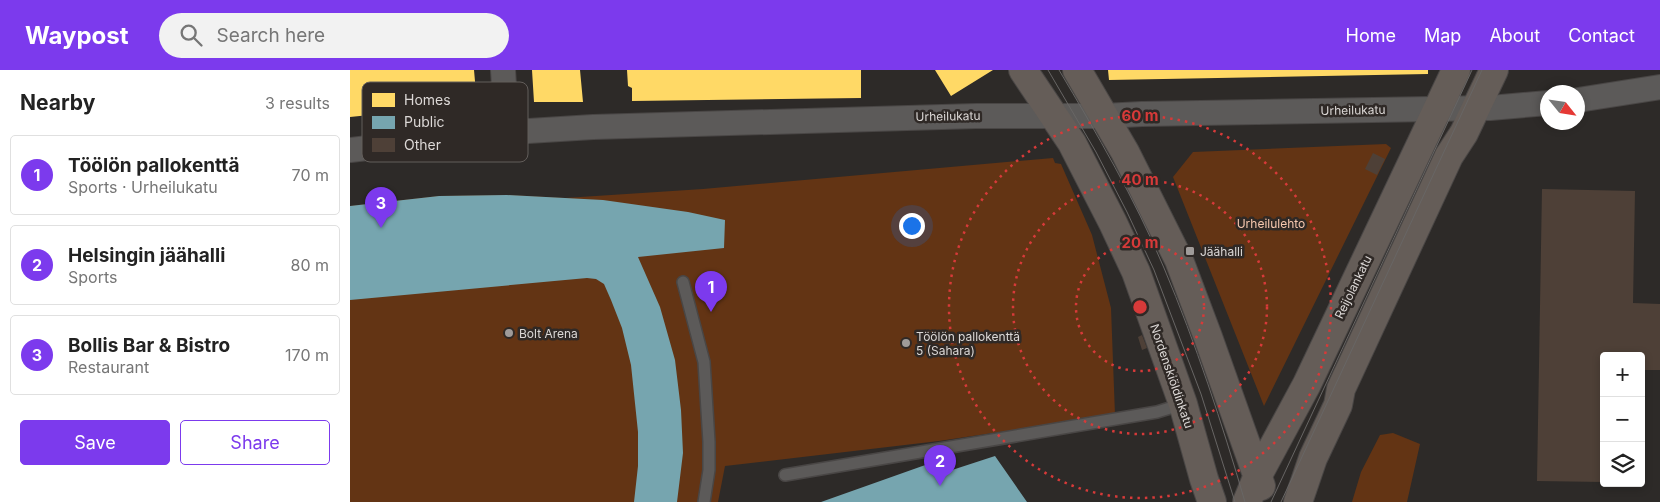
<!DOCTYPE html>
<meta charset="utf-8">
<style>
:root{--surface:#fff;--page:#f2f2f2;--text:#222;--muted:#767676;--line:#e0e0e0;--accent:#7c3aed}
body{margin:0;font-family:Inter,sans-serif;background:var(--page);color:var(--text)}
.controls{position:absolute;right:15px;bottom:15px;display:grid;overflow:hidden;border-radius:5px;box-shadow:0 2px 8px #0003}
.controls button{width:45px;height:45px;display:grid;place-items:center;padding:0;border:0;border-bottom:1px solid var(--line);background:var(--surface);color:var(--text);font:25px sans-serif}
.compass{position:absolute;left:1190px;top:15px;width:45px;height:45px;border-radius:50%;background:var(--surface);box-shadow:0 2px 8px #0003;rotate:120deg}
.you{position:absolute;left:561px;top:155px;width:18px;height:18px;margin:-12px;border:4px solid #fff;border-radius:50%;background:#1a73e8;box-shadow:0 0 0 8px #1a73e833}
.badge{display:grid;place-items:center;width:32px;height:32px;border-radius:50%;background:var(--accent);color:#fff;font-size:16px;font-weight:700}
.pin{position:absolute;translate:-50% -41px;filter:drop-shadow(0 1px 2px #0008)}
.pin::after{content:'';position:absolute;top:26px;width:18px;height:15px;background:inherit;clip-path:polygon(0 0,100% 0,50% 100%)}
.list{margin:0;padding:0;list-style:none}
h2{display:flex;justify-content:space-between;align-items:center;height:65px;margin:0;padding:0 20px;font-size:21px}
h2 small{font-size:16px;font-weight:400;color:var(--muted)}
.list li{display:grid;grid-template-columns:32px 1fr auto;gap:15px;align-items:center;box-sizing:border-box;height:80px;margin:0 10px 10px;padding:0 10px;border:1px solid var(--line);border-radius:5px}
.list b{display:block;font-size:19px;white-space:nowrap}
.list p{margin:0;font-size:16px;white-space:nowrap;color:var(--muted)}
.list em{font-size:16px;font-style:normal;color:var(--muted)}
.actions{display:flex;gap:10px;padding:15px 20px}
.actions a{flex:1;padding:11px 0;border:1px solid var(--accent);border-radius:5px;text-align:center;font-size:18px;color:var(--accent)}
.actions .main{background:var(--accent);color:#fff}
.icon{flex:none;width:28px;height:28px;fill:none;stroke:currentColor;stroke-width:2;stroke-linecap:round;stroke-linejoin:round}
.map{position:relative;flex:none;width:1310px;height:432px;overflow:hidden}
header{display:flex;align-items:center;gap:30px;box-sizing:border-box;height:70px;padding:0 25px;background:var(--accent);color:#fff}
header strong{font-size:24px}
nav{display:flex;gap:28px;margin-inline-start:auto;font-size:18px}
.search{width:350px;height:45px;background:var(--page);display:flex;align-items:center;gap:12px;box-sizing:border-box;padding:0 18px;border-radius:28px;color:var(--muted);font-size:19px}
main{display:flex}
aside{flex:1;background:var(--surface)}
.map>svg:first-child{display:block}
</style>
<header>
<strong>Waypost</strong>
<div class="search"><svg class="icon" aria-label="search" viewBox="0 0 24 24"><circle cx="10" cy="10" r="6"/><path d="M15 15l6 6"/></svg>Search here</div>
<nav><a>Home</a><a>Map</a><a>About</a><a>Contact</a></nav>
</header>
<main>
<aside>
<h2>Nearby<small>3 results</small></h2>
<ul class="list">
<li><span class="badge">1</span><div><b>Töölön pallokenttä</b><p>Sports · Urheilukatu</p></div><em>70 m</em></li>
<li><span class="badge">2</span><div><b>Helsingin jäähalli</b><p>Sports</p></div><em>80 m</em></li>
<li><span class="badge">3</span><div><b>Bollis Bar &amp; Bistro</b><p>Restaurant</p></div><em>170 m</em></li>
</ul>
<div class="actions"><a class="main">Save</a><a>Share</a></div>
</aside>
<div class="map">
<svg width="1310" height="432" viewBox="0 0 1310 432">
<rect width="100%" height="100%" fill="#2d2a28"/>
<path fill="#633414" d="M1036,74L1041,78L914,336L823,107L843,82Z
M703,88L705,93L711,94L742,165L761,238L765,345L589,371L375,396L368,432H0V136L89,126L157,125L215,128L353,119Z
M1043,363L1070,374L1057,432H1002L1011,402L1030,365Z"/>
<path fill="#ffd966" d="M0,0H124L127,34L0,47Z
M182,0H230L233,32H184Z
M277,0H511V28L282,31V18L278,16Z
M585,0H643L601,26Z
M758,0H1078V4L759,10Z"/>
<path fill="#76a5af" d="M157,125L253,130L338,142L375,150L374,178L288,187L310,237L325,290L331,340L333,383L327,432H284L288,396V362L281,295L272,258L261,230L254,214L246,209L237,208L0,230V136L89,126Z
M645,386L677,432H471L595,388L599,401Z"/>
<path fill="#4e4037" d="M1023,83L1035,89L1027,105L1015,99Z
M1192,119L1285,121L1283,233L1310,234V300H1291V286H1254V412L1187,411Z
M792,265L797,278L792,280L788,267Z"/>
<g fill="none" stroke-linecap="round" stroke-linejoin="round">
<g stroke="#494645" stroke-width="14">
<path id="service" d="M333,212L354,292L359,372V400L354,432
M435,405L807,342L833,334"/>
</g>
<g stroke="#494645" stroke-width="26">
<path id="minor" d="M153,0L157,62
M1228,30L1310,17
M0,80L145,63L243,57L626,46H754L792,44L1140,38L1198,33"/>
</g>
<g stroke="#494645" stroke-width="30">
<path id="primary" d="M673,0L722,73L763,153L786,202L833,334L854,409L862,432
M727,0L775,82L829,190L858,267L911,416
M897,432L908,405L957,314L1106,0
M948,432L963,388L988,335L991,319L1099,86L1114,63L1144,0"/>
</g>
<use href="#service" stroke="#5c5a59" stroke-width="11"/>
<use href="#minor" stroke="#5c5a59" stroke-width="24"/>
<use href="#primary" stroke="#655d58" stroke-width="28"/>
<path stroke="#686665" stroke-width="1" d="M698,0L746,82L777,142L804,200L851,324L885,432
M709,0C747,64 785,129 814,198C846,274 872,353 895,432
M921,432L1122,0
M931,432L1132,0"/>
</g>
<g fill="none" stroke="#d73a39" stroke-width="2.5" stroke-dasharray="2.5 5">
<circle cx="790" cy="237" r="64"/>
<circle cx="790" cy="237" r="127"/>
<circle cx="790" cy="237" r="191"/>
</g>
<g fill="#9f9b99" stroke="#2f2926" stroke-width="2">
<rect x="835" y="176" width="10" height="10" rx="2.5"/>
<circle cx="159" cy="263" r="5"/>
<circle cx="556" cy="273" r="5"/>
</g>
<g text-anchor="middle" dominant-baseline="central" stroke-width="5" stroke-linejoin="round" paint-order="stroke">
<g font-size="12" fill="#dcd8d6" stroke="#2f2926">
<text transform="translate(1003 40) rotate(-1)">Urheilukatu</text>
<text transform="translate(598 46) rotate(-1)">Urheilukatu</text>
<text transform="translate(1003 217) rotate(-64)">Reijolankatu</text>
<text transform="translate(822 306) rotate(71)">Nordenskiöldinkatu</text>
</g>
<g font-size="12" fill="#f7c8af" stroke="#2f2926">
<text x="921" y="153">Urheilulehto</text>
</g>
<g font-size="12" fill="#dcd8d6" stroke="#2f2926" text-anchor="start">
<text x="850" y="181">Jäähalli</text>
<text x="169" y="263">Bolt Arena</text>
<text x="566" y="266">Töölön pallokenttä<tspan x="566" dy="14">5 (Sahara)</tspan></text>
</g>
</g>
<rect x="12" y="12" width="166" height="80" rx="8" fill="#2f2926" stroke="#635e5b" stroke-width="1"/>
<rect x="22" y="23" width="23" height="14" fill="#ffd966"/>
<rect x="22" y="46" width="23" height="13" fill="#76a5af"/>
<rect x="22" y="68" width="23" height="14" fill="#4e4037"/>
<g font-size="14" fill="#dcd8d6">
<text x="54" y="35">Homes</text>
<text x="54" y="57">Public</text>
<text x="54" y="80">Other</text>
</g>
<circle cx="790" cy="237" r="8" fill="#d73a39" stroke="#2f2926" stroke-width="2.5"/>
<g font-size="15" text-anchor="middle" font-weight="bold" fill="#d73a39" stroke="#2f2926" stroke-width="5" stroke-linejoin="round" paint-order="stroke">
<text x="790" y="51">60 m</text>
<text x="790" y="115">40 m</text>
<text x="790" y="178">20 m</text>
</g>
</svg>
<div class="controls">
<button>+</button>
<button>−</button>
<button><svg class="icon" aria-label="layers" viewBox="0 0 24 24"><path d="M12 4l9 5-9 5-9-5zM3 14l9 5 9-5"/></svg></button>
</div>
<svg class="compass" viewBox="-18 -18 36 36"><path d="M0-13l5 13h-10z" fill="#e53935"/><path d="M0 13l5-13h-10z" fill="#767676"/></svg>
<div class="you"></div>
<div class="pin badge" style="left:361px;top:242px">1</div>
<div class="pin badge" style="left:590px;top:416px">2</div>
<div class="pin badge" style="left:31px;top:158px">3</div>
</div>
</main>
